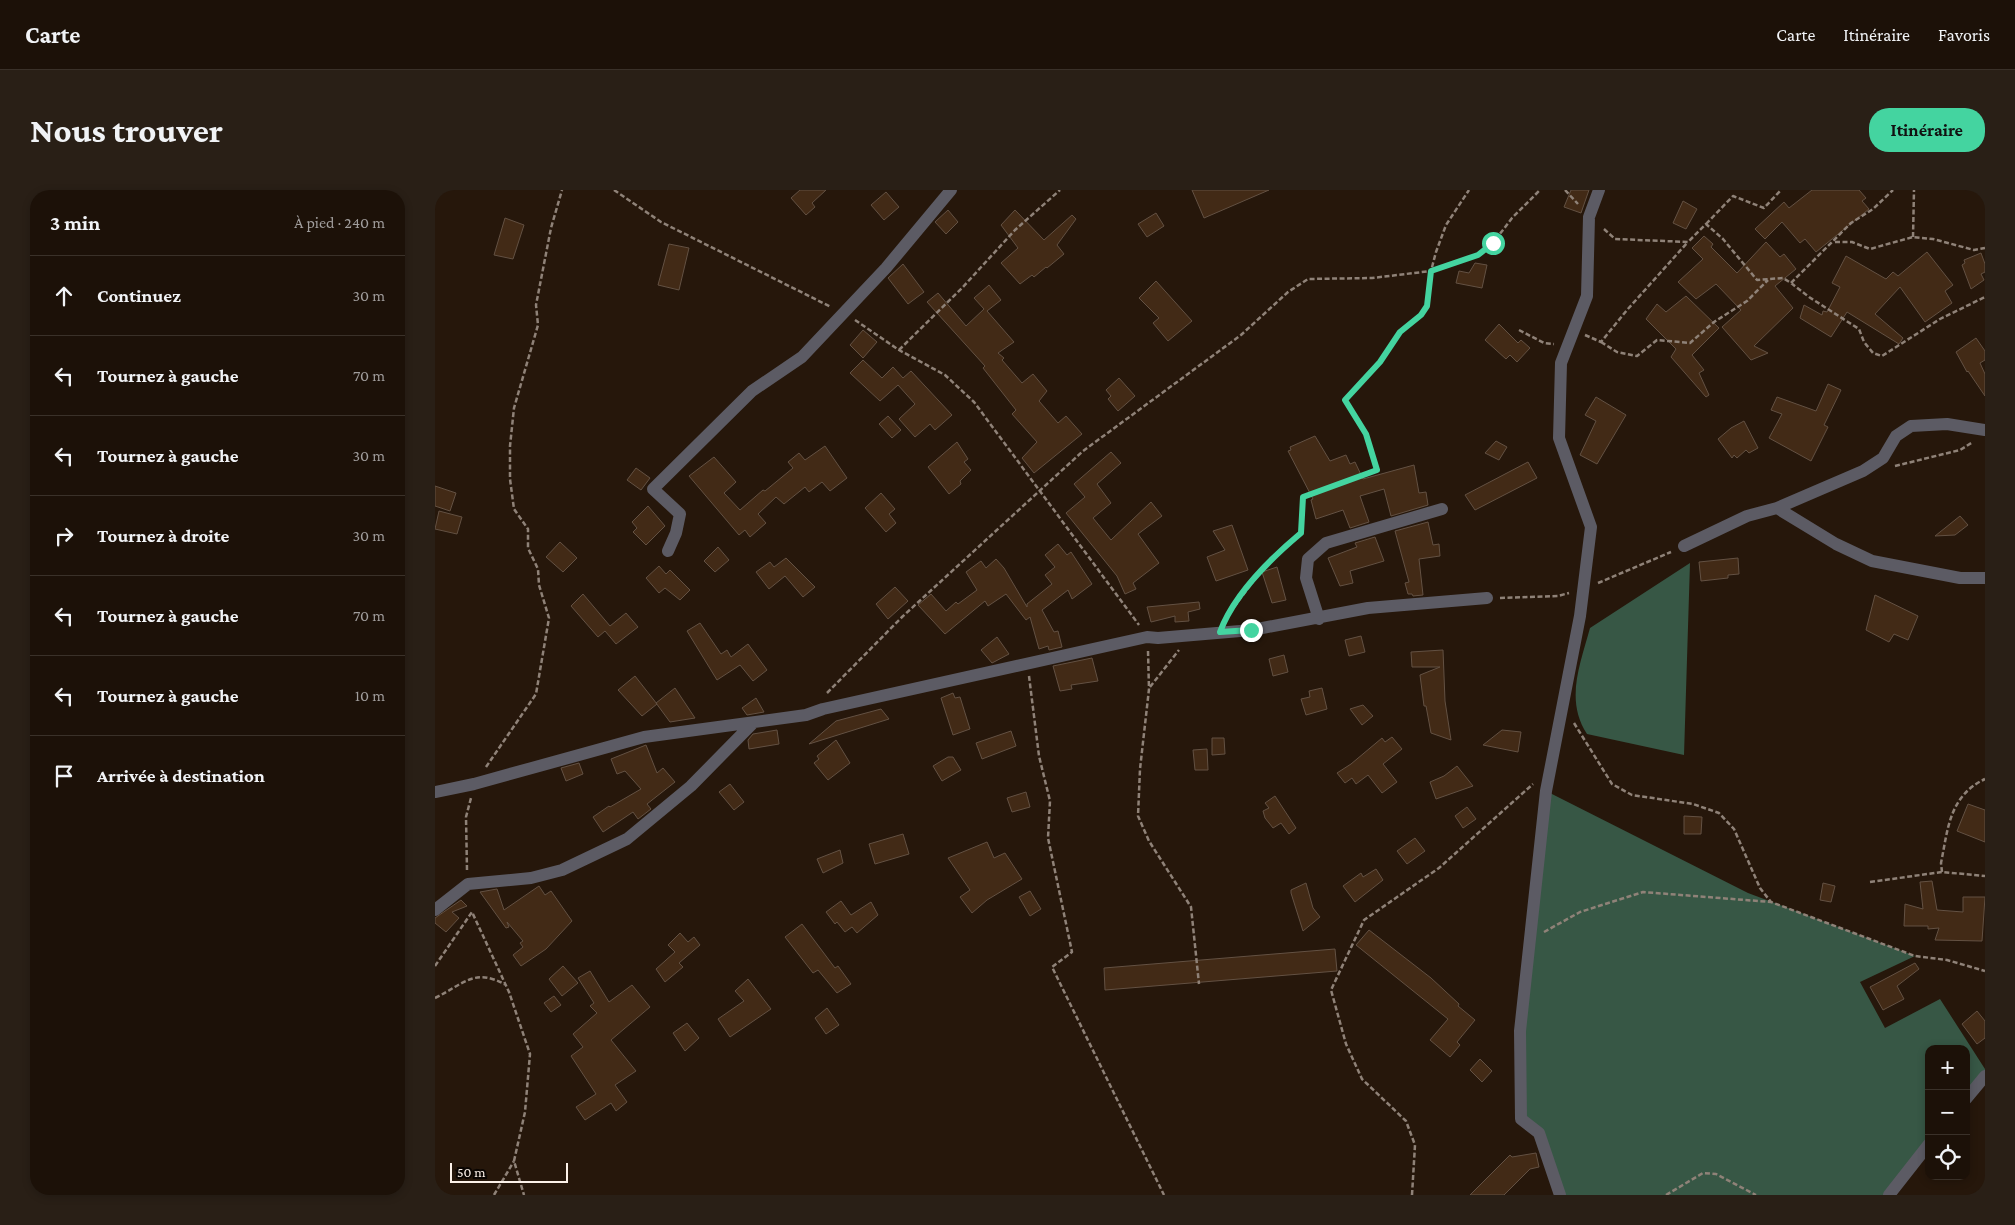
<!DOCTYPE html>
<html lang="fr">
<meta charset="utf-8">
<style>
:root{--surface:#1c1108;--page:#291f16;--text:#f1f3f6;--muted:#a09d9c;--line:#3a3129;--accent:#44d4a0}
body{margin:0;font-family:"Crimson Pro",serif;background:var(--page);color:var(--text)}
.controls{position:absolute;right:15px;bottom:15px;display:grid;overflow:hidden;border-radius:10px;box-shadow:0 2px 8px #0003}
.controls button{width:45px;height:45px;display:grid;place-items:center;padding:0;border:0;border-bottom:1px solid var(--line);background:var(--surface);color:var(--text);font:25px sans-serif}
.scale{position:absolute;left:15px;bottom:12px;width:118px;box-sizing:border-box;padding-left:5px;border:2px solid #fcf1e9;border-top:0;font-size:14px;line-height:18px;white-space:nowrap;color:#fcf1e9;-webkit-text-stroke:4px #0a0502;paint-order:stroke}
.stop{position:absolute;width:15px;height:15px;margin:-11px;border:4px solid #44d4a0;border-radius:50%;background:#fff}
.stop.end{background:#44d4a0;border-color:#fff;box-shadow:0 1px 5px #0008}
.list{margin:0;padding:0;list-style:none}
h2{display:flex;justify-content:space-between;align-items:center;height:65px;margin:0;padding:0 20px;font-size:21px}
h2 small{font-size:16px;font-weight:400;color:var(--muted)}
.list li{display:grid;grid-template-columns:32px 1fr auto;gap:15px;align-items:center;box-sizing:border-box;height:80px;padding:0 20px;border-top:1px solid var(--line)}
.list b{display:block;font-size:19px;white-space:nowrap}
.list em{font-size:16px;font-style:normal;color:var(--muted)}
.icon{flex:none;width:28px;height:28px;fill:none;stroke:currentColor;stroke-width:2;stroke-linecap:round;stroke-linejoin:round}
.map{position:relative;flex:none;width:1550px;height:1005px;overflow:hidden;border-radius:20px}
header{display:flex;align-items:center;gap:30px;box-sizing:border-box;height:70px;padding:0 25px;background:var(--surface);border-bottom:1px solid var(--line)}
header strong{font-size:24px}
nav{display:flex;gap:28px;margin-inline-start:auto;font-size:18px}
.intro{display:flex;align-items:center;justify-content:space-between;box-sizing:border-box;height:120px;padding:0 30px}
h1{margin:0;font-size:35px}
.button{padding:12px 22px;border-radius:20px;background:var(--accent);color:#111;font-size:18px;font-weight:700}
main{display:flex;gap:30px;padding:0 30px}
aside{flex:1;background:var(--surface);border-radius:20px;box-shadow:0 2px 8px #0003}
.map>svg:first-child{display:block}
</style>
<header>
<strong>Carte</strong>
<nav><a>Carte</a><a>Itinéraire</a><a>Favoris</a></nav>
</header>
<div class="intro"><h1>Nous trouver</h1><a class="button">Itinéraire</a></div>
<main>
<aside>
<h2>3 min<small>À pied · 240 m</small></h2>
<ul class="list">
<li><svg class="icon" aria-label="ahead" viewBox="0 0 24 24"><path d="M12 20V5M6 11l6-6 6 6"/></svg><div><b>Continuez</b></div><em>30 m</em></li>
<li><svg class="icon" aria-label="left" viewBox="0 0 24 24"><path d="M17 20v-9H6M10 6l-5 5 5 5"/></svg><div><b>Tournez à gauche</b></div><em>70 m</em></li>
<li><svg class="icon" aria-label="left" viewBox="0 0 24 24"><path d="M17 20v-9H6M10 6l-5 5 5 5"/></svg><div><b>Tournez à gauche</b></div><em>30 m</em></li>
<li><svg class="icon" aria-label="right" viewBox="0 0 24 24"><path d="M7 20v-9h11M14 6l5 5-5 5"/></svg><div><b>Tournez à droite</b></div><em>30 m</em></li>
<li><svg class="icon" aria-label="left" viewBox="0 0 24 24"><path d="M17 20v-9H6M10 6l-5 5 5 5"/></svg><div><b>Tournez à gauche</b></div><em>70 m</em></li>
<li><svg class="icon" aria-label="left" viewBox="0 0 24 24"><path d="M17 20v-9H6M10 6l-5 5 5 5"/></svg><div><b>Tournez à gauche</b></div><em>10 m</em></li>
<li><svg class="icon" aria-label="arrive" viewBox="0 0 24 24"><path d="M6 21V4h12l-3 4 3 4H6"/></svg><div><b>Arrivée à destination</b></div></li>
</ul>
</aside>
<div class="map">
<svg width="1550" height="1005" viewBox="0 0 1550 1005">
<rect width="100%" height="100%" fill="#26170b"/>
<path fill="#375745" d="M1255,373L1249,565L1152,544C1130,510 1145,475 1155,438Z
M1111,601L1313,703L1480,766L1425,792L1450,838L1505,809L1550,879V886L1531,909V859H1494V954L1454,1005H1125L1104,943L1086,929L1085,841Z"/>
<path fill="#422a16" stroke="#635143" d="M365,0H391L377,13L380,17L371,25L356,8Z
M757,0H834L769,28Z
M1136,0H1154L1146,23L1129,17Z
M1377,0H1424L1431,8L1427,11L1434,19L1381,62L1370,49L1365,53L1347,32L1330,49L1320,39L1349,12L1354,18Z
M451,2L464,17L449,30L436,15Z
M1248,11L1262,19L1251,39L1238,33Z
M513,20L523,32L511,44L500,32Z
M580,20L609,50L637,25L641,29L622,55L629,64L612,78L611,77L599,87L597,85L585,94L566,73L583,58L566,35Z
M721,23L729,36L712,47L703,34Z
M70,28L89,35L78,69L59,65Z
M1269,46L1278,54L1276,57L1302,83L1331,52L1345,67L1349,64L1361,79L1340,96L1358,118L1319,156L1333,163L1316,170L1287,137L1306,120L1281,94L1261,109L1243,92L1268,69L1257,58Z
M234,54L254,58L244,100L223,95Z
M1492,62L1518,95L1510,101L1517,113L1490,132L1465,97L1440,124L1468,148L1464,154L1412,122L1396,147L1365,128L1369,115L1387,125L1388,121L1392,122L1405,97L1397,93L1411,66L1451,89L1458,82L1463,86Z
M1546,63L1550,74V82L1546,84L1549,90L1536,99L1527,75L1530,73L1529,70Z
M1040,73L1052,75L1047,98L1021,93L1024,81L1034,83Z
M468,74L489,102L473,114L453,88Z
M721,91L757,131L733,151L718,133L724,128L704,108Z
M554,95L566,110L552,121L579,152L563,163L569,168L567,170L587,193L598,184L612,201L604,211L623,233L631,226L647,244L599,283L587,268L602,252L577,224L581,220L548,178L550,176L492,112L503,103L531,136L549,119L539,108Z
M1251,106L1284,138L1257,165L1269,180L1264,183L1274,205L1271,207L1236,167L1241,159L1211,129L1222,114L1231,122Z
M1064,134L1083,153L1086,150L1095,158L1082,172L1075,165L1071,169L1050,150Z
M428,140L442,152L428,168L415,155Z
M1541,148L1550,161V170L1545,173L1550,184V206L1533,181L1532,182L1521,162Z
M428,170L447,188L458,177L468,188L476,181L517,225L500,240L495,234L480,247L464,229L480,214L463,195L445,211L415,183Z
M684,188L700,206L683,221L673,209L676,206L671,200Z
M1393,194L1406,200L1389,235L1393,237L1376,271L1334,248L1347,224L1336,220L1342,207L1381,221Z
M1161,207L1191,225L1162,274L1145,265L1161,231L1150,225Z
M453,226L466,240L457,248L444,234Z
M1309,231L1323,258L1314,263L1311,260L1302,268L1299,265L1297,268L1283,249L1296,238Z
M880,246L895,271L911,265L915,274L920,272L928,289L979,275L984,303L991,302L993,315L956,326L949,299L925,306L934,332L915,338L908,320L881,329L876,310L878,309L853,261L856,260L855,257Z
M1061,251L1072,257L1064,270L1050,263Z
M522,252L533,269L529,272L536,280L525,291L526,294L514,304L493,277Z
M390,256L412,288L395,301L387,292L374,302L370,297L349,314L341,307L323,324L331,333L315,347L310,340L304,345L254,286L279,267L301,292L289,303L305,320L328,300L330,301L358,278L353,272L364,263L370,270Z
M676,262L686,273L662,294L676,313L658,328L676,350L716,312L727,326L703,344L724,373L698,393L701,399L690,404L682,386L631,323L650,307L639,294Z
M1093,272L1102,288L1040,320L1030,305Z
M201,278L215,288L206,300L192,290Z
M0,296L21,303L15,321L0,316Z
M446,303L460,319L454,324L461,333L451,342L430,318Z
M213,316L230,336L211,355L198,342L202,338L197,332Z
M4,321L27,327L22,344L0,339Z
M1525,326L1533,335L1520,345L1500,346Z
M993,332L998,355L1004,354L1005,366L984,369L988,405L978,406L977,404H973L970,393L974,392L960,341Z
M797,335L813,380L781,391L772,367L790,360L778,341Z
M940,347L949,371L915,381L918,393L905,396L893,368L922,357L920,353Z
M125,352L142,368L128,382L111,367Z
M623,354L632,365L636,362L657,394L637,409L633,400L607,420L619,442L623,441L627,457L614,460L613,456L604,459L595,427L591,430L571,404L553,416L550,411L510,444L483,415L496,404L511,421L521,412L523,414L542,400L531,382L546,371L551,378L561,369L569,378L592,417V414L617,394L610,385L620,377L610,365Z
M283,357L294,370L280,382L269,371Z
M351,368L380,397L368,407L350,386L334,399L321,382L335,372L339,377Z
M1303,368L1304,384L1293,385V388L1266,391L1264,372Z
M224,376L231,384L235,380L255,400L245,410L230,398L224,403L211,388Z
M842,377L851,410L837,413L827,382Z
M460,397L473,411L453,429L441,414Z
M148,404L175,436L191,423L203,437L181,454L170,441L163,447L136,416Z
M1440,405L1483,426L1473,450L1459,444L1454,452L1431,440Z
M764,412L765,419L753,422L754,431L740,432V426L716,432L712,417Z
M265,433L286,464L292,460L296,467L313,454L332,480L318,491L305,475L282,490L252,441Z
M926,446L930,462L914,466L910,450Z
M562,447L574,464L557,473L546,460Z
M1008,460L1010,511L1016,550L996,543L991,516H989L985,485L1005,477H977L976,462Z
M849,465L853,482L838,486L834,469Z
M657,468L663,491L636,495L637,499L625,501L618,476Z
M200,486L222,514L207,526L183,500Z
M240,498L260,528L235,532L221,513Z
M887,498L892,519L871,525L866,509L875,507L874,501Z
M518,503L520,508L525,507L535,539L518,545L506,508Z
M321,508L329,522L312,525L307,518Z
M928,515L938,526L927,535L915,519Z
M446,519L454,529L374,554L401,531Z
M342,540L344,554L314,559L313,550L318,544Z
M1067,540L1086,542L1083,562L1048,555Z
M576,541L581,556L547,569L541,553Z
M957,547L967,559L948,574L962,592L947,603L933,585L921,594L917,588L910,593L902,583L916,574L947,548L950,552Z
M777,548H789L790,564L777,565Z
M401,550L415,573L393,590L379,573L384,569L382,566Z
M211,555L222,583L228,578L240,592L212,614L216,619L203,629L198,622L168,642L158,627L174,616L175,617L206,599L190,581L182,584L176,569Z
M772,559L773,580H760L758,560Z
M513,567H518L526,580L507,591L498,576Z
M144,573L148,584L131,591L126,578Z
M1022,576L1038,596L1001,609L995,592L1009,586Z
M295,594L309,612L299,620L284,602Z
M591,602L595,617L577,622L572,608Z
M840,606L861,638L854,644L846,633L838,638L830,628L828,621L834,618L830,613Z
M1533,614L1550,620V652L1522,641Z
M1032,617L1041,629L1028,638L1020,626Z
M1249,626L1267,627L1266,644H1249Z
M468,644L474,664L440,674L434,654Z
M980,648L990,661L972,674L962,661Z
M552,652L559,668L570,663L587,689L552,710L537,723L525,707L535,700L513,668Z
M405,660L408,673L388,683L382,669Z
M941,679L948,690L920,712L908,696L926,683L928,687Z
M1497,691L1502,720L1528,722V707H1550L1547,751L1500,750L1504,738L1493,739V736H1469L1470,714L1488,719L1485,692Z
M871,693L878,718L885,727L868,741L856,703V700Z
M1388,693L1400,696L1396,712L1385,710Z
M104,696L110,705L116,701L137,731L111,759L86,776L78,765L88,757L85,753L88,751L72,732L74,737L71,738L45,702L62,699L69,720Z
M595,701L606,719L595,726L584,707Z
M26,710L32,716L17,722L24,728L11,742L0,733V728Z
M406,711L416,725L436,712L443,725L422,743L417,737L410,742L402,732L400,734L391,722Z
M367,734L400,778L403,776L416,794L402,803L383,780L378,783L350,747Z
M934,740L996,788L1024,814L1023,816L1040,830L1022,852L1025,855L1015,867L995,850L1013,829L921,755Z
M245,743L253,752L259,747L265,755L244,773L248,777L230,792L221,779L240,762L233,755Z
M900,759L902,781L670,800L669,778Z
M1480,773L1484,779L1462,796L1469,809L1448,820L1435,797Z
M128,776L143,793L127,806L114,789Z
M155,781L174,812L197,795L215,817L176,850L201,881L180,895L192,912L181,921L176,913L150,930L141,917L161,904L136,866L148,857L138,844L162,823L155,816L159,813L143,788Z
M313,789L336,819L295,847L283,829L309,811L300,801Z
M119,806L126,815L116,822L109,813Z
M392,818L404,835L391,844L380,828Z
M1542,821L1550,831V848L1542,854L1527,834Z
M252,833L264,848L250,861L238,843Z
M1045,869L1057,881L1047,892L1035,880Z
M1101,963L1104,977L1095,979L1069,1005H1035L1075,965L1077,967Z"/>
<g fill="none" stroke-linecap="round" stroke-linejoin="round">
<path stroke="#8f8278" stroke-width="2.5" stroke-dasharray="5 2.5" stroke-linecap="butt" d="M179,0L226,32L396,117
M1130,0L1143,14
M1271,34L1298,6L1329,18L1346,0
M1169,39L1180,49L1253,52L1271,34L1288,49L1322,90L1348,88L1356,93L1374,107L1424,139L1429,152L1438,163L1447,166L1505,129L1550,107
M1478,47L1479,0
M1400,52H1417L1435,59L1478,47L1498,49L1539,60L1550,58
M1356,93L1416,33L1438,19L1458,0
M420,130L464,160L510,185L539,212L704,435
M1084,140L1109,153L1119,154
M1150,145L1166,152L1192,120L1252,53
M1166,152L1182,162L1202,166L1222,150L1255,153L1279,132L1312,111L1333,90
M464,160L527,98L580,40L625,0
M1460,276L1525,260L1538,252
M1163,393L1236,362
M1065,408L1123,406L1134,403
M790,429L835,369L866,343L868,307L942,280L931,244L910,210L945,173L965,142L986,125L992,115L996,81L1001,62L1011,35L1034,0
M713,461L714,499L705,579L703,626L714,651L756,717L764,794
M594,486L604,566L615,611L613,648L637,762L617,777L729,1005
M715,497L744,460
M392,503L467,427L648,261L806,145L853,102L873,89L937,88L996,81L1043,65L1058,53L1077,28L1105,0
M1139,533L1177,594L1197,605L1258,614L1284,623L1299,639L1325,698L1336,712L1480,766L1512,770L1550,781
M51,577L101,504L114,428L104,395L103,379L93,358V339L79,319L75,289V256L79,218L103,135L101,115L116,38L127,0
M32,680L31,627L36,608
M1507,682L1506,673C1513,639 1514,606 1550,589
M1435,692L1507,682L1550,686
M1109,742L1145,722L1208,702L1336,712
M0,776L37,722L74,802L95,864L90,922L79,971L89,1005
M0,808C29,794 39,777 71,795
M59,1005L79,971
M977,1005L980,955L971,931L927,889L911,854L896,800L929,730L1004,678L1098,594
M1231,1005L1268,983L1281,984L1321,1005"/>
<path stroke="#5c5b64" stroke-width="12" d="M1342,318L1401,354L1437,371L1525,388H1550
M1249,356L1312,326L1342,318L1428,281L1448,268L1461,246L1476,236L1512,234L1550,240
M233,361L241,343L245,324L218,299L317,201L367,167L451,78L516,0
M884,429L871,388L873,369L891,353L1007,319
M0,602L39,594L209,547L371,525L388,519L712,447L723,448L817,440L933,418L1052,408
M0,720L33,694L96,688L127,680L192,649L256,596L317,534
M1531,909L1550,886
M1125,1005L1104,943L1086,929L1085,841L1111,601L1145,426L1156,337L1124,248L1126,173L1152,106L1154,27L1164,0
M1454,1005L1494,954"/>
</g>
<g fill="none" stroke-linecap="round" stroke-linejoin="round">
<path stroke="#44d4a0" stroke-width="6" d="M816,440L785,442C799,404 835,369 866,343L868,307L942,280L931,244L910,210L945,172L965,142L986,125L992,116L996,81L1043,65L1058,53"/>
</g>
</svg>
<div class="controls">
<button>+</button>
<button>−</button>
<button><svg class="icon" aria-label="locate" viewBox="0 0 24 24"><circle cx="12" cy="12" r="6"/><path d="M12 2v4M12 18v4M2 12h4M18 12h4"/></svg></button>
</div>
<div class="scale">50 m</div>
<div class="stop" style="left:1058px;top:53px"></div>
<div class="stop end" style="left:816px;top:440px"></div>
</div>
</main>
